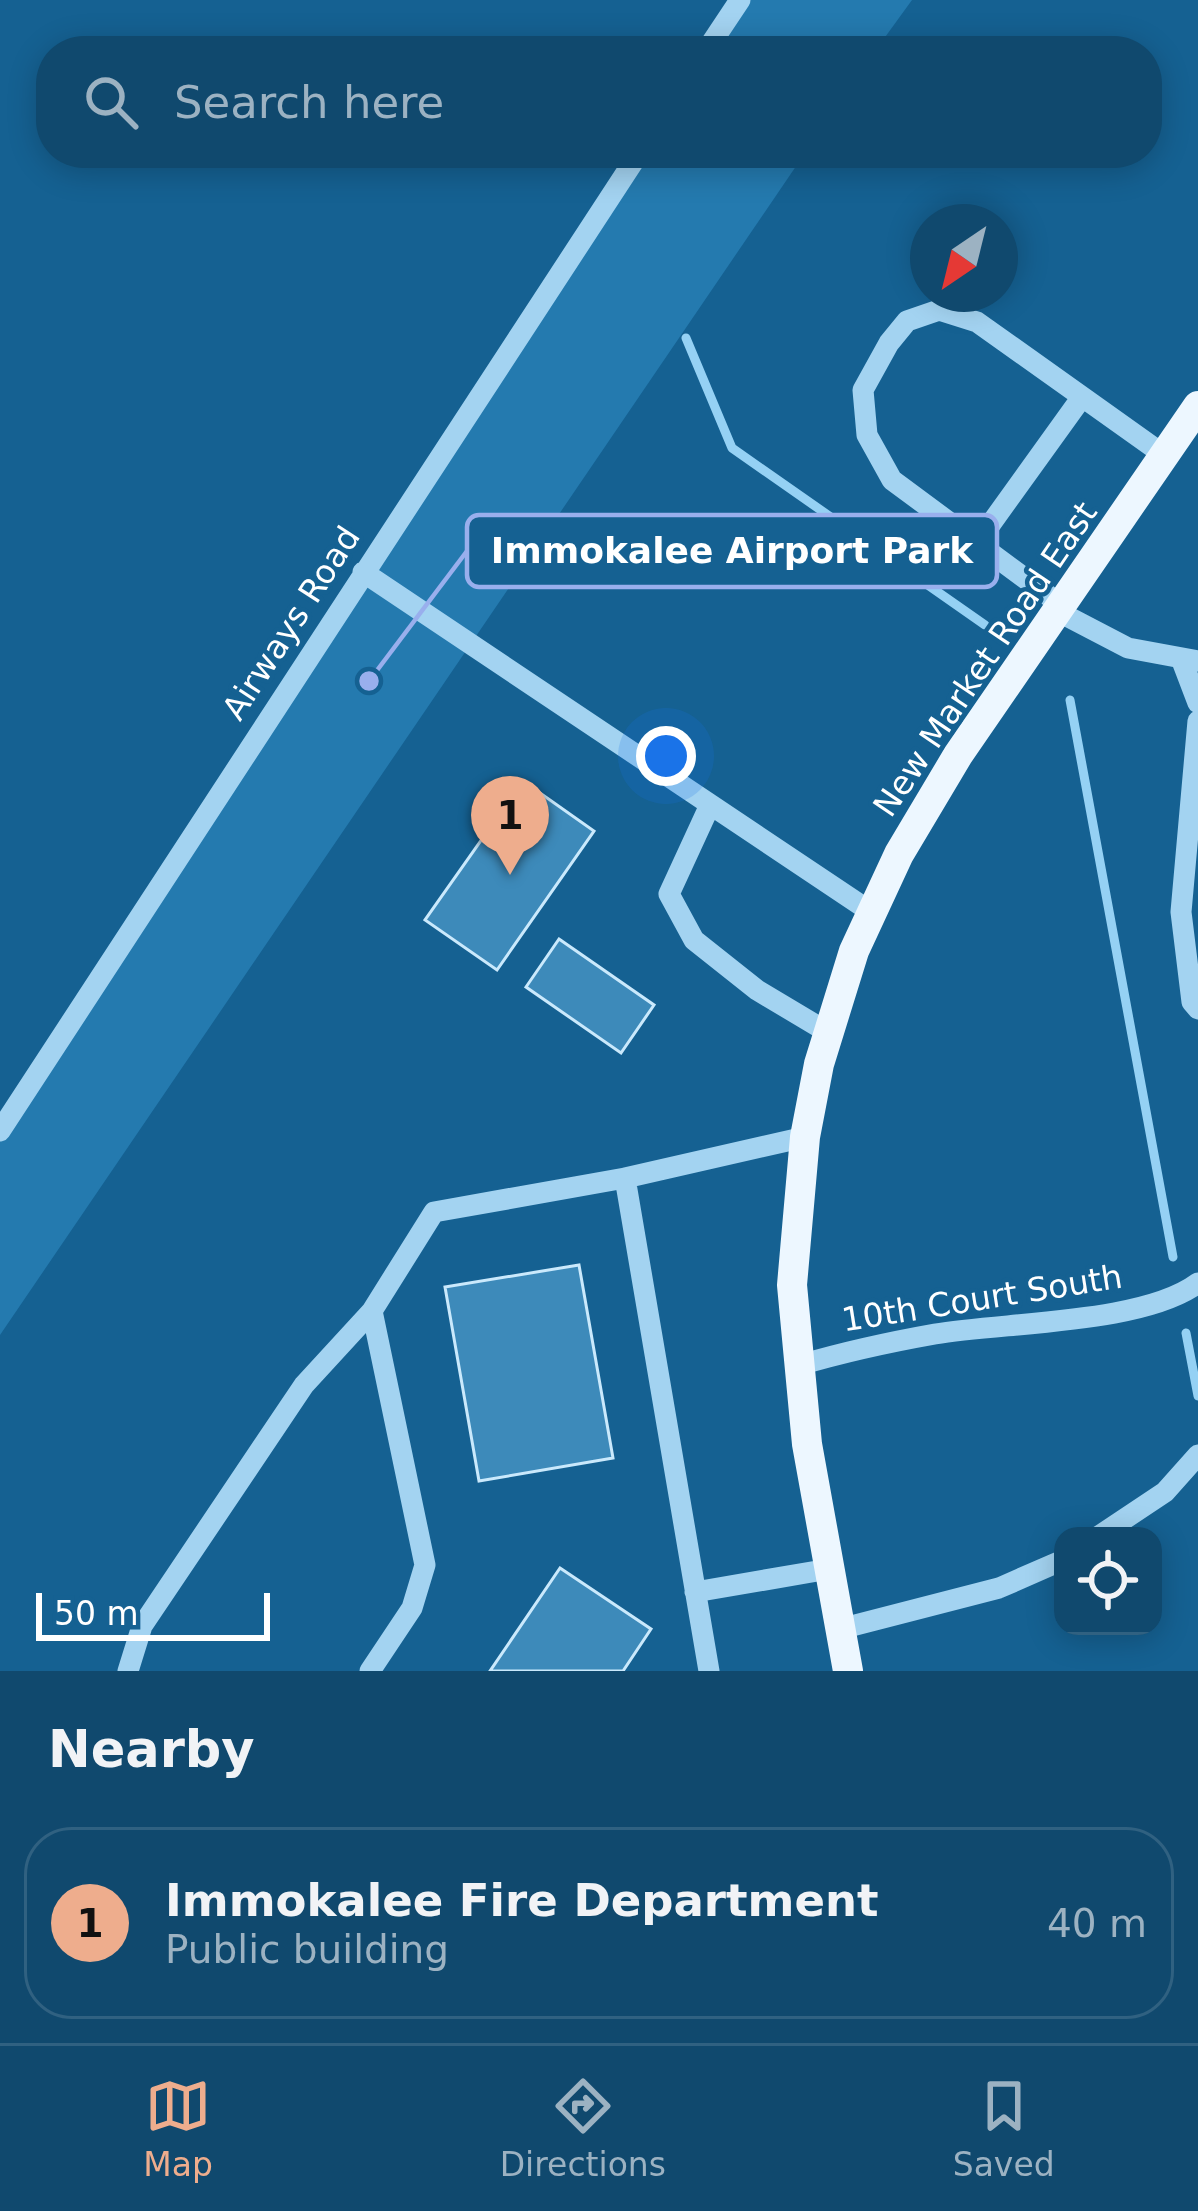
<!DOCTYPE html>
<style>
:root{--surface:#10496e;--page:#1e5376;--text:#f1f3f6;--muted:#9cb2c2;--line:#306181;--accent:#eead8d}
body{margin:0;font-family:"DejaVu Sans",sans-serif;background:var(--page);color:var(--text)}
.controls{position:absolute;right:36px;bottom:36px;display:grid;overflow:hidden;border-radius:24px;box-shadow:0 6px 30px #0003}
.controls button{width:108px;height:108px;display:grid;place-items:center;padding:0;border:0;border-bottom:3px solid var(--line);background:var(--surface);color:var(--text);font:60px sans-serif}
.compass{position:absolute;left:910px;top:204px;width:108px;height:108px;border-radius:50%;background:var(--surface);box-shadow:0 6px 30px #0003;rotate:215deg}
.scale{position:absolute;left:36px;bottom:30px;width:234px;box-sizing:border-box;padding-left:12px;border:6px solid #fff;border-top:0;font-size:33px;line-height:42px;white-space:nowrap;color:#fff;-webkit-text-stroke:9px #156192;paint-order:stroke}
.you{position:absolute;left:666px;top:756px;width:42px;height:42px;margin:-30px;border:9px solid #fff;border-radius:50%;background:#1a73e8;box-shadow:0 0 0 18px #1a73e833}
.badge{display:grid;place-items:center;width:78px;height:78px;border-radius:50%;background:var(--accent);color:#111;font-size:39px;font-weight:700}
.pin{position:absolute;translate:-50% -99px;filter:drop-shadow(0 3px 6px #0008)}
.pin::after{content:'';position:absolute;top:63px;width:42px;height:36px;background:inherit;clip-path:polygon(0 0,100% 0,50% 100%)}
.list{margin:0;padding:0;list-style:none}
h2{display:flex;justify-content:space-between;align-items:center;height:156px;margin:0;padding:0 48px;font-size:51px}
h2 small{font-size:39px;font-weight:400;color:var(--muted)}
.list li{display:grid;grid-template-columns:78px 1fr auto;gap:36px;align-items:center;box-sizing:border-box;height:192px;margin:0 24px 24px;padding:0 24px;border:3px solid var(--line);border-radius:48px}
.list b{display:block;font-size:45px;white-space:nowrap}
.list p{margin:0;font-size:39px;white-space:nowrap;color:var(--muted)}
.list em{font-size:39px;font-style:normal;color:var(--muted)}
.icon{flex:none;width:66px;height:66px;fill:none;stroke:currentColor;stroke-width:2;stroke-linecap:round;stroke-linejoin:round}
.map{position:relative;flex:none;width:1198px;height:1671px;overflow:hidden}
.search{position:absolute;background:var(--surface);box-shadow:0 6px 30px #0003;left:36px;right:36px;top:36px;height:132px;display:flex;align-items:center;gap:30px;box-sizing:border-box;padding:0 42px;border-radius:48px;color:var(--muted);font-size:45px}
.sheet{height:372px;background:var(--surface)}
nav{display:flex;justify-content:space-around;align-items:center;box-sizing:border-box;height:168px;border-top:3px solid var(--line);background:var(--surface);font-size:33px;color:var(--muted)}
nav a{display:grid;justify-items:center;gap:6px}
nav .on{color:var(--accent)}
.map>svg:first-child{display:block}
</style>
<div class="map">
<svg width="1198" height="1671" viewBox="0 0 1198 1671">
<rect width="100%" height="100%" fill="#156192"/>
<path fill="#247aaf" d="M736,0H912L875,51H703Z
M636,153H805L0,1335V1132Z"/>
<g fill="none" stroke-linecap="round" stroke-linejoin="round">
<path stroke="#95d1f4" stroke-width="9" d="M686,338L732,448L985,625
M1070,700L1173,1257
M1186,1333L1198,1396"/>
</g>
<path fill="#3d8aba" stroke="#cae9fc" stroke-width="3" d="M523,781L594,831L497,970L425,920Z
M559,939L654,1005L621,1053L526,987Z
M579,1265L613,1458L479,1481L445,1287Z
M560,1568L651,1629L623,1671H490Z"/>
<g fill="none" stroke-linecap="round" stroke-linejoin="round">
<path stroke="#a3d3f1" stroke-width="21" d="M706,51L740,0
M977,543L1082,397
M363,572L871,912
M1061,605L892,480L867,435L863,390L889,343L907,321L939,310L977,322L1164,455
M1057,611L1128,648L1198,661
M1182,661L1198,703
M1198,721L1181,912L1192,1002L1198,1009
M710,805L669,894L694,940L757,990L829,1033
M0,1131L639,153
M800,1365C844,1352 890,1342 935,1334C1005,1322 1143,1324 1198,1283
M1099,1536L1165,1492L1198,1455
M695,1592L829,1569
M840,1629L999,1588L1063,1560
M128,1671L142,1626L304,1385L372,1311
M370,1671L412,1608L425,1565L372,1311L434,1212L625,1178
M709,1671L625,1178L805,1137"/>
<path stroke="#edf7ff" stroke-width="30" d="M848,1671L807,1444L792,1285L805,1137L819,1064L854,951L899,854L958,755L1198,406"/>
</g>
<g text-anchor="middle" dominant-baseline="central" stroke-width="9" stroke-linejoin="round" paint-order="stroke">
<g font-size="33" fill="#fff" stroke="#156192">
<text transform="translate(291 623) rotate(-57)">Airways Road</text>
<text transform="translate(985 659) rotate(-56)">New Market Road East</text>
<text transform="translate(982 1298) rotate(-9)">10th Court South</text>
</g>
</g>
<path fill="none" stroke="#99afed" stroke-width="4.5" d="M369 681L467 551"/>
<circle fill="#99afed" stroke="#156192" stroke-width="4.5" cx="369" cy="681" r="12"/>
<rect fill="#156192" stroke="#99afed" stroke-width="4.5" x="467" y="515" width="530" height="72" rx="12"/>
<g font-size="36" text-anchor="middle" font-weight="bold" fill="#fff">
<text x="732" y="563">Immokalee Airport Park</text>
</g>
</svg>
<div class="controls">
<button><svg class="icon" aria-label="locate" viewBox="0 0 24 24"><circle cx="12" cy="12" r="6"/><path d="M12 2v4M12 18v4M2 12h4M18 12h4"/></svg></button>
</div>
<svg class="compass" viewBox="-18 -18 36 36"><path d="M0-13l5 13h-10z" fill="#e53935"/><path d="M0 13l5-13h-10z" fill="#9cb2c2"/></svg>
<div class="scale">50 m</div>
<div class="you"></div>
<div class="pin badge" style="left:510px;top:875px">1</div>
<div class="search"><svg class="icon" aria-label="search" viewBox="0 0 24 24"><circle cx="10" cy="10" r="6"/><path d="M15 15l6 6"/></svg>Search here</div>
</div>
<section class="sheet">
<h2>Nearby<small></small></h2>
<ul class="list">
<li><span class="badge">1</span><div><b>Immokalee Fire Department</b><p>Public building</p></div><em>40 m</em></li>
</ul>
</section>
<nav>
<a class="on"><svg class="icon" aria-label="map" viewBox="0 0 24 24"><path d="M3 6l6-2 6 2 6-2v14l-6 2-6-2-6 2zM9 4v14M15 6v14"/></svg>Map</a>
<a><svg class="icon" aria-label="directions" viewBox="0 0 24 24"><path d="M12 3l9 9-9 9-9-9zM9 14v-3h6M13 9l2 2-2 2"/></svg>Directions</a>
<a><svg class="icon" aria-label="saved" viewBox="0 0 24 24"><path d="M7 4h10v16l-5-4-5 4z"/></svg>Saved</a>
</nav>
